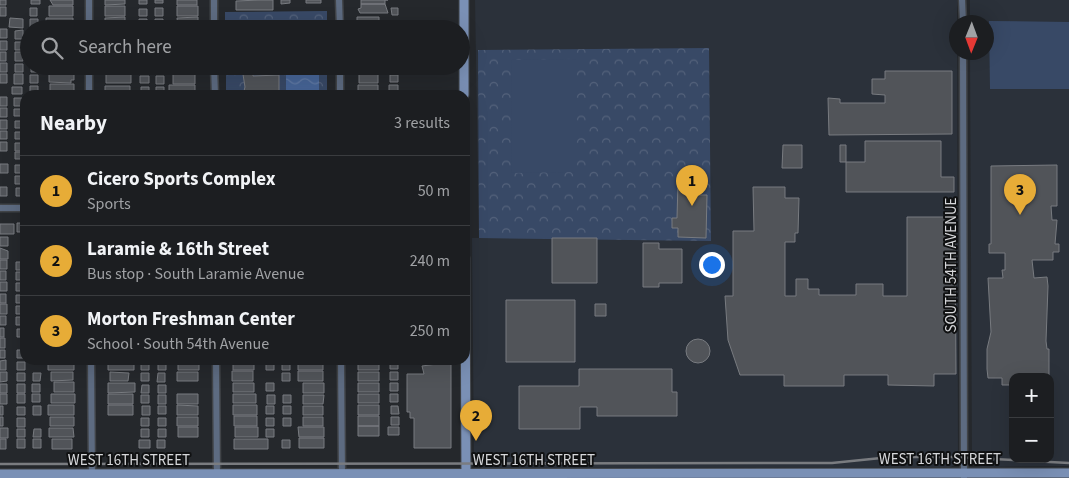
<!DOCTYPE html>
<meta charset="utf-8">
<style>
:root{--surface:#1c1e21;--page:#25272a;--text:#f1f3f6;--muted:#a0a2a5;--line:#3a3c3f;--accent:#e7ac37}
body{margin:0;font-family:"Source Sans 3",sans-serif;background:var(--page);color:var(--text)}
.controls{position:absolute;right:15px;bottom:15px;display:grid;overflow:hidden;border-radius:10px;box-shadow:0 5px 20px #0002}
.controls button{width:45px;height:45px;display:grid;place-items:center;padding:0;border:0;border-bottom:1px solid var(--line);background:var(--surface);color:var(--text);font:25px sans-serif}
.compass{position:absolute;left:949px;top:15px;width:45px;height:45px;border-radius:50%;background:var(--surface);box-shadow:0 5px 20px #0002;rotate:181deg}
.you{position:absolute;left:711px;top:264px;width:18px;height:18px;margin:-12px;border:4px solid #fff;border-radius:50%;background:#1a73e8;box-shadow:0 0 0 8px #1a73e833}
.badge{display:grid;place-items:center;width:32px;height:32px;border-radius:50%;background:var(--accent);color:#111;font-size:16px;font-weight:700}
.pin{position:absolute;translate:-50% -41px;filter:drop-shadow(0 1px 2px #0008)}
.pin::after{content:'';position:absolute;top:26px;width:18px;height:15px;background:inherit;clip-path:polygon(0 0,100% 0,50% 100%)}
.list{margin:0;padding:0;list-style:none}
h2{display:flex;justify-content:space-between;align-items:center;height:65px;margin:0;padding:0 20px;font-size:21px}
h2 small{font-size:16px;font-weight:400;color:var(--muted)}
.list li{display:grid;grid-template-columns:32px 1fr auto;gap:15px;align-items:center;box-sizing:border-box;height:70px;padding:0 20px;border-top:1px solid var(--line)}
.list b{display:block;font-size:19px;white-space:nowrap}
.list p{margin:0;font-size:16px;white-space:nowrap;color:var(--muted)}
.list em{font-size:16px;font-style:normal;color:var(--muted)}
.icon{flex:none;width:28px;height:28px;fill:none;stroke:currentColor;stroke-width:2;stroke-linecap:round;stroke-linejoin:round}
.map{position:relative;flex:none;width:1069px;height:478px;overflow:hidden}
.search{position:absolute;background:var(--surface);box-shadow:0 5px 20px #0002;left:20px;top:20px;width:450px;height:55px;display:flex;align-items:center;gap:12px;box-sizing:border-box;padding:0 18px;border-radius:28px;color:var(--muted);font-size:19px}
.panel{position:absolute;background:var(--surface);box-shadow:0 5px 20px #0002;left:20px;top:90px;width:450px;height:275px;border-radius:15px}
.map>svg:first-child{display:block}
</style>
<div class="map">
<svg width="1069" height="478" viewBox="0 0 1069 478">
<defs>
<pattern id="park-crowns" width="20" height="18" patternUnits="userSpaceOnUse" patternTransform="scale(1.25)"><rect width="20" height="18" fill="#384966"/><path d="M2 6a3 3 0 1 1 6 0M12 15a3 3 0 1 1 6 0" fill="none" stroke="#54627b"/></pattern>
<pattern id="water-waves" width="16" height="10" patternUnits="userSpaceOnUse" patternTransform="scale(1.25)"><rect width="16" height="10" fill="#476597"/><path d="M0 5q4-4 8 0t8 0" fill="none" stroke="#617aa5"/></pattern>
</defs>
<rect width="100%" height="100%" fill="#25282c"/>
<path fill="#2b313a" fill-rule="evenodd" d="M475,0H957L958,463L951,467L482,468L474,461L472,238H479Z
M970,0H1069V466L982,467L977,466L972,461L970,53L986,52V22H970ZM1013,377H1050V459H1013Z"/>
<path fill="url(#park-crowns)" d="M327,11V29H225V12Z
M709,48L711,241L479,238L478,50Z
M226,66H327V95H226Z"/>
<path fill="#384966" d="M989,21L1069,22V89H990Z
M576,59V172L512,173L511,60Z"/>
<path fill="url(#water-waves)" d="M286,66H319V95H289L286,93Z"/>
<path fill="#515459" stroke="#787b80" d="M0,0H6V5H0Z
M31,0H40V4H31Z
M50,0H73V5H53Z
M105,0H125V4L105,5Z
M139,0H147V4H139Z
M155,0H163V3H155Z
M177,0H197V5H177Z
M260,0H273V10H236V1Z
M281,0H290V3L281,4Z
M306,0H321V3H306Z
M361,0H388H385V4H361Z
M361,4H385L388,13H360L358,9L361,8Z
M49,6H73V16H49Z
M105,6H125V16H105Z
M177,6H198V16H177Z
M0,7H6V16H0Z
M30,8H37V16H30Z
M155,8H163V16H155Z
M391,8H398V15H392Z
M139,9H147V16H139Z
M125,17V27H105V18Z
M198,17V27H178L177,18Z
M357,17H379V26H357Z
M10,18L23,19V28L9,27Z
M46,18H73V27H46Z
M30,19H38V27H30Z
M139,19H147V27H139Z
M155,19H163V27H155Z
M325,25V29H295V26Z
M0,29H7V38H0Z
M23,30V39H15V31Z
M0,41H7V50H0Z
M15,42H23V50H15Z
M0,52H6V61H0Z
M15,52H23V61H15Z
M0,63H7V72H0Z
M15,64H23V72H15Z
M31,66H38V72H31Z
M49,66H74V71L49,72Z
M106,66H131V71L106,72Z
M140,66H148V71H140Z
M155,66H164V72H156Z
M173,66H195V72L173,73Z
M358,66H377V71H358Z
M386,66H397V71H386Z
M242,68H253V76L279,75V91H254V95H243L245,87Z
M885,71H952V134L829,135L828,98L840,99V103H885V95L872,94V79H885Z
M173,73H195V84H173Z
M359,73H378V83H359Z
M0,74H7V83H0Z
M14,74H23V84H14Z
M49,74H74V80H71V83L49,82Z
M106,74H131V83H106Z
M30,75H38V83H30Z
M390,75H398V82H390Z
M140,76H149V83H140Z
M156,76H164V84H156Z
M50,84H74V94H50Z
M169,85H195V94H169Z
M358,85H378V94H358Z
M389,85H398V94H389Z
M30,86H38V94H30Z
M105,86H130V95H105Z
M12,87H22V94H12Z
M141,87H149V94H141Z
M156,87H164V94H156Z
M0,97H7V106H0Z
M14,98H22V106H14Z
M0,108H7V117H0Z
M14,109H22V116H14Z
M0,120H7V129H0Z
M15,121H23V128H15Z
M0,131H7V139H0Z
M15,132H23V139H15Z
M865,141H941V177H954V192H846V162H865Z
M0,142H7V151H0Z
M15,143H23V151H15Z
M783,145H802V168H782Z
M840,145H846V162H840Z
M15,152H24V159H15Z
M0,164H8V173H0Z
M15,165H24V173H15Z
M1057,165V206H1051L1052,220H1057L1055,244H1059V252H1053V260H1032L1034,278L1047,277L1048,286L1046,341L1047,349H1049V377H1013V385H1002V378H988L987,369V349L991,332L988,278H1003L1002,270H1005V253H989V244H991V166Z
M15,176H24V184H15Z
M678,183H699V195H707L706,238L678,237V228H672V218H677Z
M0,187H7V196H0Z
M753,187H785V198H799L798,233H795V242H785V296H796V279H808V289H819V295H856V284H883V296H907V217H955L956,374H934V386L888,385V375H844V386H784V375H740L728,340L725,296H733V231H754Z
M16,188H24V196H16Z
M17,223H24L25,232H17Z
M0,224H14V234H0Z
M0,237H8V246H0Z
M552,238H597V283H552Z
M643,243H659V249H682V283H659V287H643Z
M0,248L8,251V259H0Z
M0,260H7V269H0Z
M16,262H24V270H16Z
M0,271H6V280H0Z
M16,272H24V280H16Z
M0,282H7V291H0Z
M16,283H24V291H16Z
M0,294H6V303H0Z
M16,295H24V303H16Z
M506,300H575V362H506Z
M0,304H7V314H0Z
M595,304H606V316H595Z
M16,306H24V314H16Z
M0,316H6V325H0Z
M16,317H24V325H16Z
M0,328H4V337H0Z
M17,329H25V337H17Z
M0,338H5V348H0Z
M686 351a12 12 0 1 1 24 0a12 12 0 1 1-24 0Z
M0,350H5V358H0Z
M17,350H25V358H17Z
M6,360V370H0V361Z
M74,360V370H48V361Z
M178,360L199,361V370H178Z
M233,360H254V370H233Z
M298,360H323V370H298Z
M358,360H379V370H358Z
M407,360H415V363H407Z
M421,360H451V364H421Z
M108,361H134V370H108Z
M266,361H274V370H266Z
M390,361H398V369H390Z
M17,362H25V370H17Z
M141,362H149V370H141Z
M158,362H166V370H158Z
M282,362H290V370H282Z
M437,364H451V448H414V418H410V412H407V374H424L422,366Z
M579,369H672V392H677V416H597V407H580V429H519V386H579Z
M232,371H253V381H232Z
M298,371H323V381H298Z
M0,372H7V381L0,382Z
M51,372H73V380L51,381Z
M110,372L129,373L128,381H110Z
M177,372H198V381H177Z
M358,372H379V381H358Z
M390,372H398V380H390Z
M17,373H25V381H17Z
M33,373H41L40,381H33Z
M141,373H149V381H141Z
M158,373H165V382H157Z
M282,373H290V381H282Z
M54,382H74V392H54Z
M108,383H135V392L108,393Z
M233,383H254V392H233Z
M266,383H274V391H266Z
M303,383H324V393H303Z
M358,383H379V392H358Z
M390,383H398V391H390Z
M0,384H7V393H0Z
M17,384H25V393H17Z
M32,384H40V392H32Z
M142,385H149V393H141Z
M158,385H166V393H158Z
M0,394H7V404H0Z
M17,394H25V403H17Z
M32,394H40V402H32Z
M51,394H75V403H51Z
M108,394H133V404H108Z
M177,394H198V404H177Z
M233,394H256V403H233Z
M358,394H379V403H358Z
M390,394H398V402H390Z
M141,395H149V403H141Z
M158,395H166V404H158Z
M267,395H275V404H267Z
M283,395H291V403H283Z
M303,395H324L323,404H303Z
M48,405H74V415H48Z
M108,405H133V415H108Z
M177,405L198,406V415H177Z
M233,405H257V415H233Z
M358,405H379V415H358Z
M0,406H3V415H0Z
M33,406H41V415H33Z
M142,406H150V415H142Z
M158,406H166V414H158Z
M266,406H274V414H266Z
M283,406H291V414H283Z
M303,406H323V415H303Z
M391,406H398L399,414H391Z
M17,407H25V415H17Z
M234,416H257V426H234Z
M358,416H379V426H358Z
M0,417H3V426H0Z
M50,417H74V426H50Z
M177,417H198V426H177Z
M303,417H323V426H303Z
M391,417H399V425H391Z
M17,418H25V427H17Z
M141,418H149V426H141Z
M158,418H166V426H158Z
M266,418H274V426H266Z
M283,418H291V426H283Z
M358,426H379V436H358Z
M178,427H198V437H178Z
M235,427H258V437H235Z
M298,427H324V437H299Z
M388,427H399V435H388Z
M0,428H8V438H0Z
M49,428H73L74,437H49Z
M17,429H25V437H17Z
M34,429H41V437H33Z
M141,429H149V437H141Z
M158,429H166V437H158Z
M266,429H274V437H266Z
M299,438H324V448H299Z
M0,439H6V449H0Z
M17,439H25V448H17Z
M33,439H41V448H33Z
M52,439H72V449H52Z
M234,439H268V449H234Z
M139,440H150V448H139Z
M157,440H165V448H157Z
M282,440H290V448H282Z"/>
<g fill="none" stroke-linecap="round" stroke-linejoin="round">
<g stroke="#414448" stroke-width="9">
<path id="street" d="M89,0V29
M214,0V29
M339,0L340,29
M962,0L963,22
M963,52L964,478
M89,66V95
M214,66L215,95
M340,66V95
M0,208H25
M91,360L92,477
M216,360L217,476
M341,360L342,477"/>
</g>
<g stroke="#414448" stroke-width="11">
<path id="secondary" d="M464,0V95
M465,258L466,478
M0,474L1069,473"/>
</g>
<use href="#street" stroke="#5d6b81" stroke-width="6"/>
<use href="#secondary" stroke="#7a90b5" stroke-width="9"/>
<path stroke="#7a7c80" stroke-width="2.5" d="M0,464L832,463L891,457H954L1069,463"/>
</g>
<g text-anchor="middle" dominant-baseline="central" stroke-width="4" stroke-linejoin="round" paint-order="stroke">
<g font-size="15" fill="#d7d8db" stroke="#101112">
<text transform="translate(951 265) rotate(-90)">SOUTH 54TH AVENUE</text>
<text x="940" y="459">WEST 16TH STREET</text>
<text x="129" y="460">WEST 16TH STREET</text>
<text x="534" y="460">WEST 16TH STREET</text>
</g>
</g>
</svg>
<div class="controls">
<button>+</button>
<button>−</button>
</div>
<svg class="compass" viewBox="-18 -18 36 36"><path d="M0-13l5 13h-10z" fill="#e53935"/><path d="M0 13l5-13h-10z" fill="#a0a2a5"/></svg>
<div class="you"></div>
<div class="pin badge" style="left:692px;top:206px">1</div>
<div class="pin badge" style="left:476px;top:441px">2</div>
<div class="pin badge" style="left:1020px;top:215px">3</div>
<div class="search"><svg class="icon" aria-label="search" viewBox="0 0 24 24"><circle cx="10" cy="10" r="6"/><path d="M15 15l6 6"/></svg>Search here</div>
<section class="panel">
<h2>Nearby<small>3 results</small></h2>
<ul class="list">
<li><span class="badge">1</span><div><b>Cicero Sports Complex</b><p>Sports</p></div><em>50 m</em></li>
<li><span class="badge">2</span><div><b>Laramie &amp; 16th Street</b><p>Bus stop · South Laramie Avenue</p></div><em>240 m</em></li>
<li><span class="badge">3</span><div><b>Morton Freshman Center</b><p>School · South 54th Avenue</p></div><em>250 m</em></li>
</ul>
</section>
</div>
